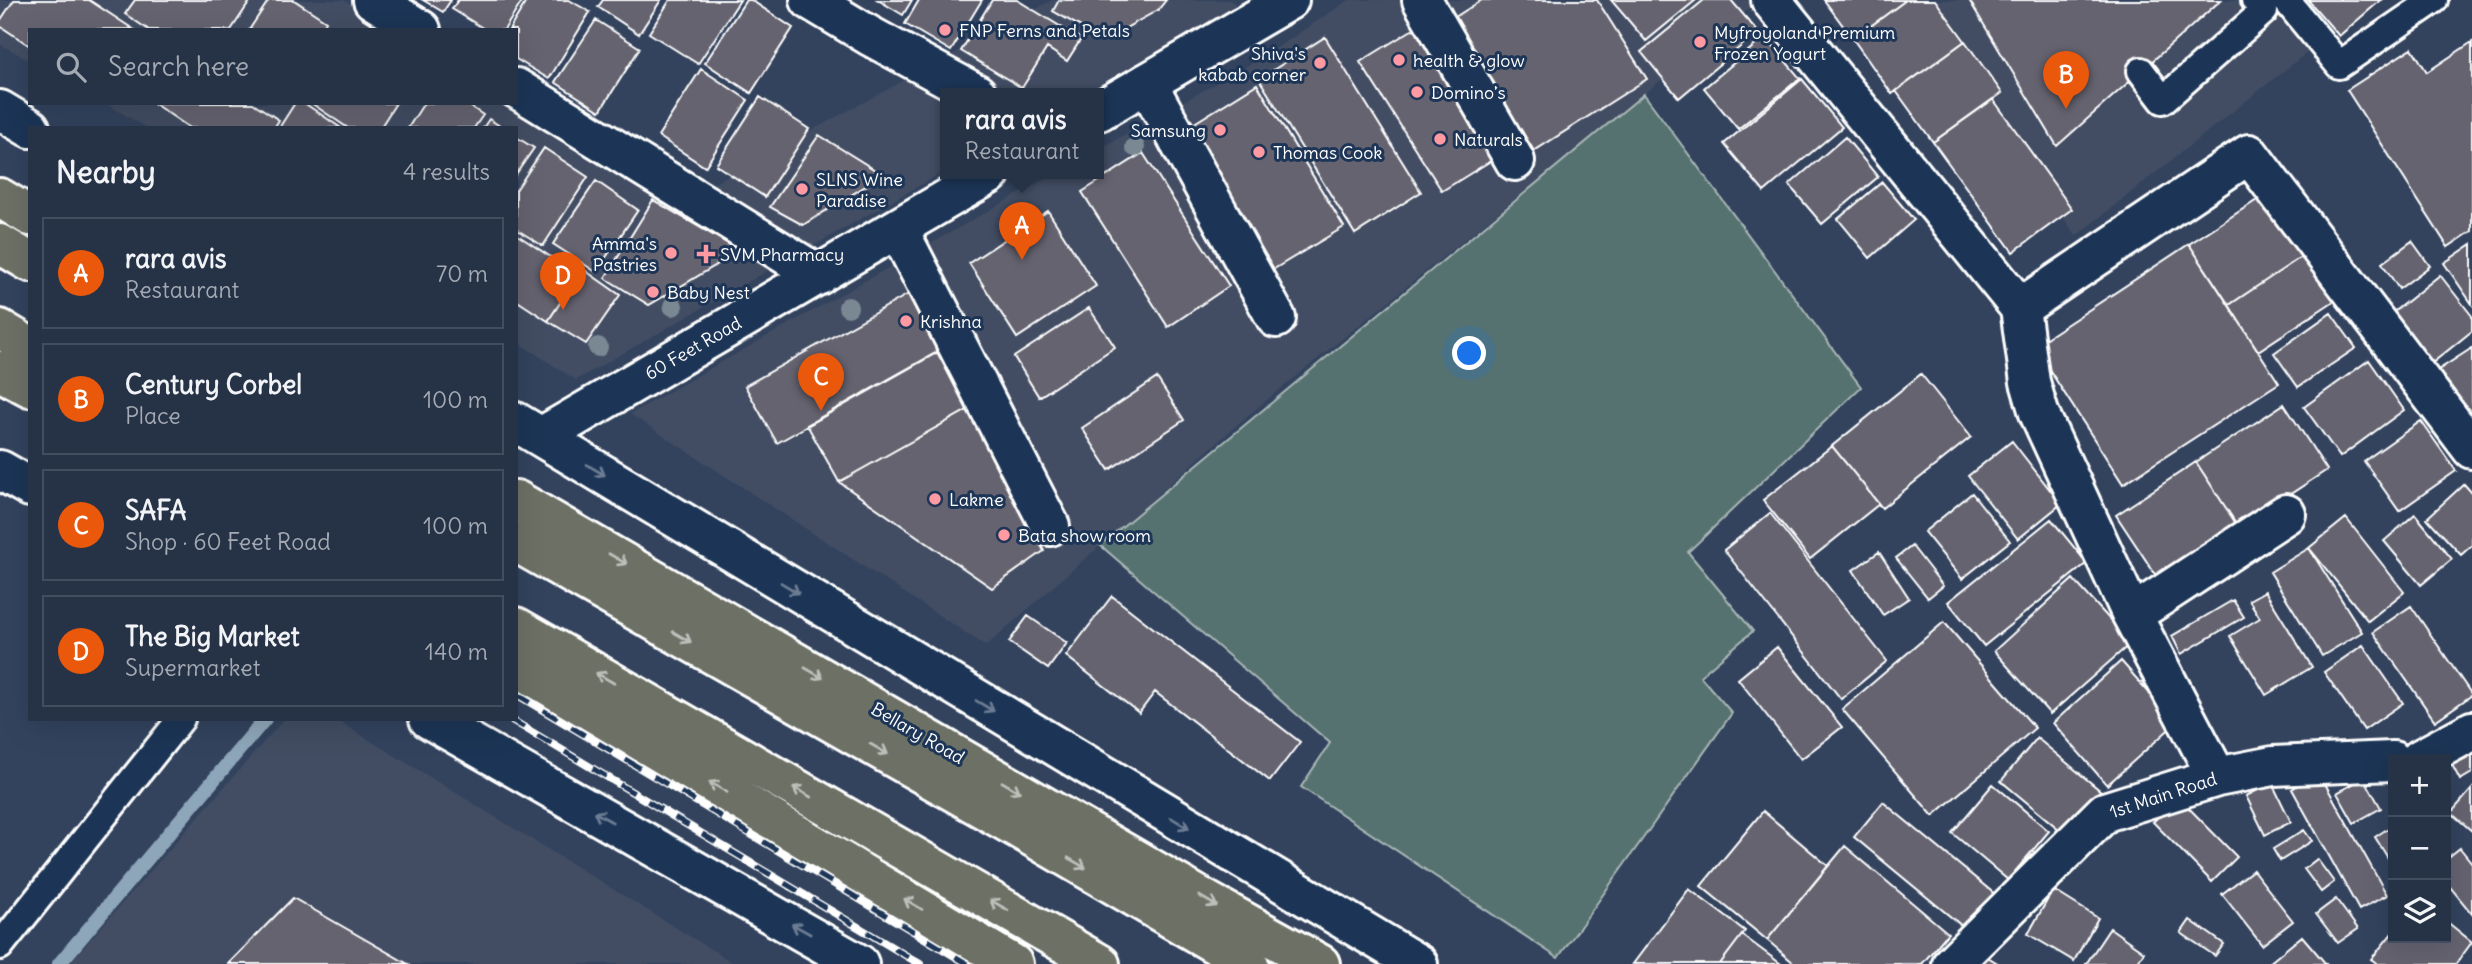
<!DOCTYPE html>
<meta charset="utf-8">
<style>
:root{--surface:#263246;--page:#2e3a4d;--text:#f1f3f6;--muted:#a4aab3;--line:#424d5f;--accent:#ea580c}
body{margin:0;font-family:Delius,sans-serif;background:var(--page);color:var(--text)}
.controls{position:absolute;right:21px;bottom:21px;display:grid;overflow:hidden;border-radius:0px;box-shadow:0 7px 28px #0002}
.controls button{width:63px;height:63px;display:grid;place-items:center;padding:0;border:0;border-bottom:2px solid var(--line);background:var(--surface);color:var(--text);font:35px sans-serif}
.you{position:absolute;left:1470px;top:354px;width:24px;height:24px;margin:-18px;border:5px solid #fff;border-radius:50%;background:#1a73e8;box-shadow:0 0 0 10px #1a73e833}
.badge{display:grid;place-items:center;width:46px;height:46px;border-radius:50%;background:var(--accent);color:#fff;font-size:23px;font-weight:700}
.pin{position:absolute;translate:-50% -58px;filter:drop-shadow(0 2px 4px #0008)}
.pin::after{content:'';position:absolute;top:37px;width:24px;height:21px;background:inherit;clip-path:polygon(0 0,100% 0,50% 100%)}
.popup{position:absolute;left:940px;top:88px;width:164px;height:91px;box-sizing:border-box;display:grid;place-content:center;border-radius:0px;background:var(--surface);filter:drop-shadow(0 2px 5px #0005);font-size:23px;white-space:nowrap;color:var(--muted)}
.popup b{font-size:26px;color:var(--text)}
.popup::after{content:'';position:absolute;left:50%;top:100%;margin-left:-14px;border:14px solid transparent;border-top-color:var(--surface)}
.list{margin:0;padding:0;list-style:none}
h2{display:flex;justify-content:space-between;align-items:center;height:91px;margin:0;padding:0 28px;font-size:30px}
h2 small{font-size:23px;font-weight:400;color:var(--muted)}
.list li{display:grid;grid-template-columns:46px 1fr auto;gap:21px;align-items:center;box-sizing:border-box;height:112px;margin:0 14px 14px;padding:0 14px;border:2px solid var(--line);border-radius:0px}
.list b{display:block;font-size:26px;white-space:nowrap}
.list p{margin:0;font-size:23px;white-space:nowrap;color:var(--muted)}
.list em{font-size:23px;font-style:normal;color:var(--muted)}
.icon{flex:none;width:38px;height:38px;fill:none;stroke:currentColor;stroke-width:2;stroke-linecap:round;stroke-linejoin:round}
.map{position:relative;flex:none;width:2472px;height:964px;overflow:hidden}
.search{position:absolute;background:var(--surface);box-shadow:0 7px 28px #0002;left:28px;top:28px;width:490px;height:77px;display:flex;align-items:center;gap:18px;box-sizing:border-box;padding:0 24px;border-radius:0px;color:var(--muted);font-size:26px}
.panel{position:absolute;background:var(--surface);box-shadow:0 7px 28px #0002;left:28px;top:126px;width:490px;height:595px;border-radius:0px}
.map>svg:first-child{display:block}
</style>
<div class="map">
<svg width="2472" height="964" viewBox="0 0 2472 964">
<rect width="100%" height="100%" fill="#33435e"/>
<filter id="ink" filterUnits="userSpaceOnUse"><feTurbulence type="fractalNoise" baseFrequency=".0143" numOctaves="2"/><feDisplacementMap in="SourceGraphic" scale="14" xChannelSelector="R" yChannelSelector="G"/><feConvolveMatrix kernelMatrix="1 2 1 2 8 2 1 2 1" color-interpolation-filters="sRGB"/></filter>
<g filter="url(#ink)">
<path fill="#424d63" d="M0,0H344L392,30H30V61L0,44Z
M1053,0H1229L1238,5L1083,94H1006L944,59Z
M1349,0H1760L1246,417L986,646L630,414L1054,174H1099V149L1263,57Z
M1936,0H2282L2319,43L2076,236L1962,70Z
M914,75L945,94V171L813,246L713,184Z
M105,103H511L776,266L576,380L516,341V128H147Z
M284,719H335L735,964H69Z"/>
<path fill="#56726f" stroke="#aab8b7" stroke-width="2" d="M1644,94L1861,387L1688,552L1753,631L1700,676L1732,713L1558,958L1301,787L1330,743L1100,545Z"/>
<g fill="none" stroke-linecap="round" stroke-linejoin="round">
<path stroke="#8ea6b9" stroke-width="14" d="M59,964L265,719"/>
</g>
<path fill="#65646f" stroke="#fff" stroke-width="2" d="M14,0H89L133,29L30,30V46L0,26V21Z
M135,0H251L231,30H149L125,14Z
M269,0H294L326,21L321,30H249Z
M423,0H451L443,12Z
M458,0H523L504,30H486L452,9Z
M527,0H569L590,12L549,79L516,59V30H509Z
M603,0H661L639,34L598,7Z
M670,0H740L698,64L649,33Z
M746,0H751L793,28L751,93L705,63Z
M878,0H912L903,15Z
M919,0H982L951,51L905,24Z
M992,0H1017L1081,39L1067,61L1047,48L1022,88L961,51Z
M1059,0H1166L1158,10L1104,40L1053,11Z
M1482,0H1597L1647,79L1534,151L1452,19Z
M1611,0H1696L1646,41Z
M1704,0H1731L1758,32L1679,98L1641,52Z
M1824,0H1906L1853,39Z
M1906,0H1935L1965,41L1892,94L1853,39Z
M1969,0H2221L2057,146Z
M2308,0H2381L2339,36Z
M596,20L640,48L600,111L555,82Z
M1415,28L1497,157L1442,191L1360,62Z
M1325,37L1421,192L1355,234L1259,79Z
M1765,37L1800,78L1738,129L1704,88Z
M1965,41L2002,93L1933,142L1896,91Z
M2472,42V231L2448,247L2347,90L2412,48L2427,72Z
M701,69L748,100L705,167L658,136Z
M1802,79L1842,127L1764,192L1724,144Z
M1257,84L1344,227L1274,269L1188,127Z
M760,97L809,129L765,197L716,165Z
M1993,99L2072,209L2013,252L1933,142Z
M153,103H253L279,120L274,128H190Z
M295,103H304L341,128H279Z
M311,103H396L380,128H348Z
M424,103H465L483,115L474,128H408Z
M489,119L503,128H483Z
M819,135L883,175L803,225L770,207Z
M516,137L534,148L516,174Z
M1845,137L1878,177L1822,224L1789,185Z
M544,148L588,177L543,246L516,229V190Z
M1143,153L1229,286L1168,327L1082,192Z
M596,181L638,210L596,272L553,244Z
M1882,182L1914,220L1870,258L1838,219Z
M2268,193L2307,253L2229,305L2189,244Z
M653,200L740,251L649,305L605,278Z
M1048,211L1096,286L1017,338L969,263Z
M516,234L578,275L548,321L516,300Z
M2412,241L2430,266L2399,289L2382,263Z
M2189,244L2279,383L2123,484L2034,346Z
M2472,244V304L2444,263Z
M2307,253L2337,299L2258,351L2229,305Z
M583,269L620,295L586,344L548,321Z
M2440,275L2472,316V331L2426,368L2386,318Z
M914,291L945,348L777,443L745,386Z
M1089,308L1115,347L1039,397L1014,357Z
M2331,313L2356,348L2298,387L2274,353Z
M2472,348V419L2429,376Z
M937,352L969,409L839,482L807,425Z
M2369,360L2404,410L2340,457L2304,407Z
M1921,374L1971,437L1882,508L1832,446Z
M1157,378L1184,420L1109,470L1082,428Z
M2284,404L2327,470L2239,528L2196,462Z
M969,409L1044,551L992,588L839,482Z
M2421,421L2456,471L2399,511L2364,461Z
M2012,441L2061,504L2018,539L1968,476Z
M1832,446L1879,504L1810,559L1763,500Z
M2196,462L2243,534L2163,586L2116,515Z
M2464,484L2472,493V545L2461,555L2427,518Z
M1972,493L2010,541L1962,579L1924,532Z
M1770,513L1887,661L1841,699L1724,550Z
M2415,514L2452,559L2421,585L2384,541Z
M2346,518L2404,592L2368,621L2309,548Z
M2051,519L2087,563L1984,646L1948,602Z
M1912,546L1943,586L1928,598L1896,558Z
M2309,548L2362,632L2322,656L2270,572Z
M1879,552L1909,598L1883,615L1853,570Z
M2073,579L2131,643L2050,714L1994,651Z
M2265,591L2312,667L2266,695L2230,636L2260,618L2249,600Z
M1112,596L1300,742L1270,781L1155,692L1139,713L1066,656Z
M2233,600L2244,617L2181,654L2172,636Z
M2411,606L2472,695L2435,721L2373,632Z
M1028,616L1067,643L1048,669L1009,642Z
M1944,622L2035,728L1933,816L1842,709Z
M2363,645L2403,703L2364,730L2324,672Z
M1777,647L1842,727L1801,759L1738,679Z
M2121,661L2176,723L2107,785L2053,723Z
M2037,738L2102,792L2066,835L2001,781Z
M2472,748V773L2460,780L2450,761Z
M2319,773L2387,895L2359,910L2292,789Z
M2364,778L2381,808L2354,823L2337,793Z
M2272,783L2291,822L2265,835L2246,796Z
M1993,784L2049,831L2008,880L1952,833Z
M2472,789V831L2451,813Z
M2178,797L2237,857L2212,882L2153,822Z
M1883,802L1997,896L1968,931L1854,837Z
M1763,811L1828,866L1767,940L1701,886Z
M2393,825V866L2375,837Z
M2304,830L2312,841L2280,861L2273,849Z
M1845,846L1948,933L1922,964H1795L1767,940Z
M2460,848L2472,863V914L2446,882V859Z
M2317,859L2334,882L2321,892L2304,869Z
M2253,870L2293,921L2262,945L2222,894Z
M1689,889L1745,931L1742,935L1720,964H1633Z
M2053,890L2098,918L2074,961L2028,934Z
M293,898L408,964H228Z
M2336,899L2358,929L2338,943L2316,914Z
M2190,920L2224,944L2215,956L2181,933Z
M2446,921L2472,942L2456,964H2378L2371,959L2393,932V938H2446Z
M2110,928L2144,952L2136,964H2086Z
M1742,935L1781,964H1720Z
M2302,936L2326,964H2268Z
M1983,954L1999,964H1976Z"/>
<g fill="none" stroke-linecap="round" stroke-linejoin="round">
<g stroke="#fff" stroke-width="32">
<path id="lane" d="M2286,0L2339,65L2434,0
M2141,71L2163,100L2264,11L2255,0
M0,946L181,719"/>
</g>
<g stroke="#fff" stroke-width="44">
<path id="street" d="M373,0L421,30
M810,0L870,36L977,94
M1422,0L1515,161
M1771,0L2020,308L2249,154L2472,449
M1147,83L1276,318
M516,88L819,275
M898,229L1050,526
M2020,308L2030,382L2039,413L2132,615L2217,777
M2132,615L2286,514
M2420,759L2472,731
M1952,964L2105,812L2217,777L2273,766L2393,761"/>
</g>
<g stroke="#fff" stroke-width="44">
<path id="secondary" d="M0,110L30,128
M1099,111L1289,0
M516,422L1418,964
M541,437L990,174
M0,470L30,487
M429,719L859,964"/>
</g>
<g stroke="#fff" stroke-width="44">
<path id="highway" d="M0,198L30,216
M0,244L30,262
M0,329L30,347
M0,371L30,387
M516,500L1207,901L1320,964
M516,542L1019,829L1249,964
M516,627L1100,964
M516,666L1013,964"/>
</g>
<use href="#lane" stroke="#1d3557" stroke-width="26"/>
<use href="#street" stroke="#1d3557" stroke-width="38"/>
<use href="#secondary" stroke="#1d3557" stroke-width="38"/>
<use href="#highway" stroke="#6c7065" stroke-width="38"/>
<g stroke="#fff" stroke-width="8">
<path id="rail" d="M516,694L968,964
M510,719L920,964"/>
</g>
<use href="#rail" stroke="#1d3557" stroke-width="5" stroke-dasharray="16" stroke-linecap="butt"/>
</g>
<g fill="#798893">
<circle cx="1135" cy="147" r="10"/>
<circle cx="673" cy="306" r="10"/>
<circle cx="848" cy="307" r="10"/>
<circle cx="598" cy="347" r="10"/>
</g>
<defs><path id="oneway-shaft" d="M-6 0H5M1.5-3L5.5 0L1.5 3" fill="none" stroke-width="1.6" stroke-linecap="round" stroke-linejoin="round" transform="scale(1.75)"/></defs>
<g stroke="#6c7c92">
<use href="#oneway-shaft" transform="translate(596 470) rotate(31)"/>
<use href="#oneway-shaft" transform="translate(790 588) rotate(31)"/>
<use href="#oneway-shaft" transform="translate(985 706) rotate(31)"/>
<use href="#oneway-shaft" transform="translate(603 817) rotate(-151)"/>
<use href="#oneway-shaft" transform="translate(1180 823) rotate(31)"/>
<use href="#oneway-shaft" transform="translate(801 929) rotate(-151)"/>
</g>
<g stroke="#bdbfba">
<use href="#oneway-shaft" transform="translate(618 559) rotate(30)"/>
<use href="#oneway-shaft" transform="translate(682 637) rotate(30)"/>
<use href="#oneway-shaft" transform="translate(814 673) rotate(30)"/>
<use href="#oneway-shaft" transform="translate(605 678) rotate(-150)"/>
<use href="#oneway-shaft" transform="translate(879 749) rotate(30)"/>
<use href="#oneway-shaft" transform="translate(718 787) rotate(-149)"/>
<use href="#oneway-shaft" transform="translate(1011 787) rotate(30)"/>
<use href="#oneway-shaft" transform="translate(802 792) rotate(-150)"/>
<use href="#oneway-shaft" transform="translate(1077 863) rotate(30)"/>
<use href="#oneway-shaft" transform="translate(1208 901) rotate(30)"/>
<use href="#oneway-shaft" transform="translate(913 904) rotate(-149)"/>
<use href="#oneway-shaft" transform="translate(999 905) rotate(-150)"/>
</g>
</g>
<g fill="#ff9aa2" stroke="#1d3557" stroke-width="2.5">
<circle cx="945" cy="30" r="7"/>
<circle cx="1700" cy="42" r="7"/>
<circle cx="1399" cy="60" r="7"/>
<circle cx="1320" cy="63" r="7"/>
<circle cx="1417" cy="92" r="7"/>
<circle cx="1220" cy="130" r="7"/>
<circle cx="1440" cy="139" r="7"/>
<circle cx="1259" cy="152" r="7"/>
<circle cx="802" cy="189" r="7"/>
<circle cx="671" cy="253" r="7"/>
<path d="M702.5 243.5h7v7h7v7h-7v7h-7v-7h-7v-7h7z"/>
<circle cx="653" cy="292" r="7"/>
<circle cx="906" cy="321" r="7"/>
<circle cx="935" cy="499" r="7"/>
<circle cx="1004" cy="535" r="7"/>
</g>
<g text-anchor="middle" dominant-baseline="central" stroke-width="6" stroke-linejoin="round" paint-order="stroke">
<g font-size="18" fill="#fff" stroke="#1d3557" text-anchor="start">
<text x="959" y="30">FNP Ferns and Petals</text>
<text x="1714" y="32">Myfroyoland Premium<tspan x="1714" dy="21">Frozen Yogurt</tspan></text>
<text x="1306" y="53" text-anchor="end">Shiva's<tspan x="1306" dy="21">kabab corner</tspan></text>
<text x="1413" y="60">health &amp; glow</text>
<text x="1431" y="92">Domino's</text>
<text x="1206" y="130" text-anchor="end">Samsung</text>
<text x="1454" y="139">Naturals</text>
<text x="1273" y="152">Thomas Cook</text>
<text x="816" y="179">SLNS Wine<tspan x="816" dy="21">Paradise</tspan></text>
<text x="657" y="243" text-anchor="end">Amma's<tspan x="657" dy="21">Pastries</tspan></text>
<text x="720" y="254">SVM Pharmacy</text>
<text x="667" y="292">Baby Nest</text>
<text x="920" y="321">Krishna</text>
<text x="949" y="499">Lakme</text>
<text x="1018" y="535">Bata show room</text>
</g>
<g font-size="18" fill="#fff" stroke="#1d3557">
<text transform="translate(693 348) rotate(-30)">60 Feet Road</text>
<text transform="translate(918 733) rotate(30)">Bellary Road</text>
<text transform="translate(2163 795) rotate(-18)">1st Main Road</text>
</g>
</g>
</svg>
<div class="controls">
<button>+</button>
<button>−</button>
<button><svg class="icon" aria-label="layers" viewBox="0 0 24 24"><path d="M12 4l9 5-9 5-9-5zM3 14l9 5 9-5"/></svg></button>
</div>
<div class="you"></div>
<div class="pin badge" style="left:1022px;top:260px">A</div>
<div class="popup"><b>rara avis</b>Restaurant</div>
<div class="pin badge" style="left:2066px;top:109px">B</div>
<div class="pin badge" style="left:821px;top:411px">C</div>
<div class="pin badge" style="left:563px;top:310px">D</div>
<div class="search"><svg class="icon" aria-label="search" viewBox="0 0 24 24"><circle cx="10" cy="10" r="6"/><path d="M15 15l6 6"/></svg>Search here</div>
<section class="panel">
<h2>Nearby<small>4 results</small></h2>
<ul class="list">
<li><span class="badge">A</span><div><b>rara avis</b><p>Restaurant</p></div><em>70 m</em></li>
<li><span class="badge">B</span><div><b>Century Corbel</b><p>Place</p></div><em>100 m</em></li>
<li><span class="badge">C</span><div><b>SAFA</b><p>Shop · 60 Feet Road</p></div><em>100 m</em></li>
<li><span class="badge">D</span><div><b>The Big Market</b><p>Supermarket</p></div><em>140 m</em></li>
</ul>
</section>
</div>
